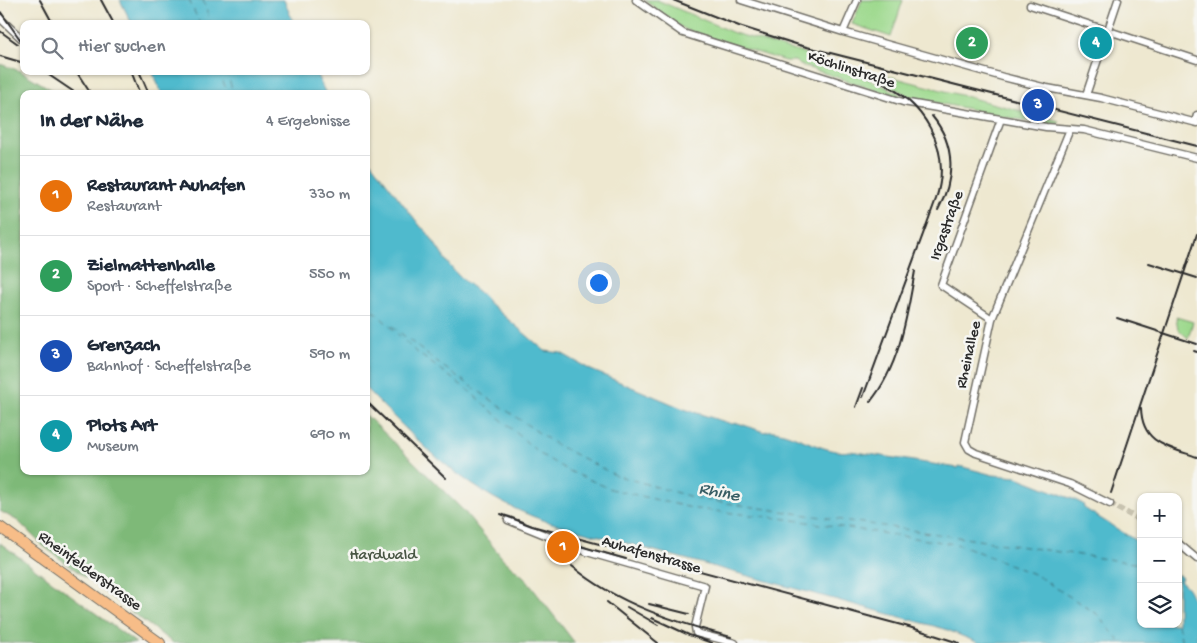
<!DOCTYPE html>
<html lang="de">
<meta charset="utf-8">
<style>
:root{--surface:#fff;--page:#f2f2f3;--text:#1f2937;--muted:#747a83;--line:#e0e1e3;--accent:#b5179e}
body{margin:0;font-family:"Gochi Hand",sans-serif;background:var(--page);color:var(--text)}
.controls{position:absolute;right:15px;bottom:15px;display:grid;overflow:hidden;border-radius:10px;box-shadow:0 1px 4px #0004}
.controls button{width:45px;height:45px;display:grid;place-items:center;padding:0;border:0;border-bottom:1px solid var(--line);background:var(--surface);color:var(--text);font:25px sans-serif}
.you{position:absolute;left:598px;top:282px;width:18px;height:18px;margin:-12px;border:4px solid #fff;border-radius:50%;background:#1a73e8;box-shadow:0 0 0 8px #1a73e833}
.badge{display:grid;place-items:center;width:32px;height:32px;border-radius:50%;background:var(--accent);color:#fff;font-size:16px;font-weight:700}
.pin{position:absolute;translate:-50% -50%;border:2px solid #fff;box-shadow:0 1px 5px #0006}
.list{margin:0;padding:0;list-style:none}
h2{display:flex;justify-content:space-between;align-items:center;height:65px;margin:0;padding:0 20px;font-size:21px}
h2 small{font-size:16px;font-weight:400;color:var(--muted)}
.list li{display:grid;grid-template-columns:32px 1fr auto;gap:15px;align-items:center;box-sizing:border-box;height:80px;padding:0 20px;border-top:1px solid var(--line)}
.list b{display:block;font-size:19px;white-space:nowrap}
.list p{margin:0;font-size:16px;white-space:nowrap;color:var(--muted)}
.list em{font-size:16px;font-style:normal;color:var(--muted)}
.icon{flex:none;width:28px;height:28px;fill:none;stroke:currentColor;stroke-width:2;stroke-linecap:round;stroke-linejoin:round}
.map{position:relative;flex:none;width:1197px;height:643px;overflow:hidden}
.search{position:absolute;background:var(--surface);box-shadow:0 1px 4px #0004;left:20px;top:20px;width:350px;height:55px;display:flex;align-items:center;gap:12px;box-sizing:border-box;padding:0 18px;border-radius:10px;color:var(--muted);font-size:19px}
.panel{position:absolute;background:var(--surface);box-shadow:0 1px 4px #0004;left:20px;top:90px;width:350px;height:385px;border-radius:10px}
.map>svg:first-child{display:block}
</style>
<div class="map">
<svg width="1197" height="643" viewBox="0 0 1197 643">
<rect width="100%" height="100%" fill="#f6f6f2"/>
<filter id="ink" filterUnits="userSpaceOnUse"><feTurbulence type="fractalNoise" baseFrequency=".02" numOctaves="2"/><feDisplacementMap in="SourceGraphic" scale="10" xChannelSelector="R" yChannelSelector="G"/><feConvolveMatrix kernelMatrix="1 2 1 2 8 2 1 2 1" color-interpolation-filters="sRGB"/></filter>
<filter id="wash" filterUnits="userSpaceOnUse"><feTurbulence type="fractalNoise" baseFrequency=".0096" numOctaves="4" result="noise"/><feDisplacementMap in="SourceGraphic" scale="20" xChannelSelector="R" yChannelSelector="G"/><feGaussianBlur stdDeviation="1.12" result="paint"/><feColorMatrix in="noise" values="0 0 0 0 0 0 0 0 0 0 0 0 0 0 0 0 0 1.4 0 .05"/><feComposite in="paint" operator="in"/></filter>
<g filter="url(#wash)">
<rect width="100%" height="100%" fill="#eee8d0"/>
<path fill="#9dd98d" stroke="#64825c" d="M645,0H657L734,33L819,58L875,82L898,93L905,100L800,65L795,61H785L689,31L677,25Z
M862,0H903L891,37L852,24Z
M873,72L1059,121L1058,124H1049L979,113L975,110L932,102L928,104L912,101L907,95L872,76Z
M1176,317L1193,322L1188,338L1178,329Z"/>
<path fill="#7eb978" stroke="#547252" d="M0,64L20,71L59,94H24V471H366V415L464,511L504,560L524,577L575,643H173L42,545L18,521L0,511Z
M0,543L136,643H0Z"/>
<path fill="#50bacd" stroke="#3e727c" d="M120,0H284L294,24H132Z
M152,71H315L326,94H162Z
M366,156L421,227L426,231C437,245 446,264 459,276C469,286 481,291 488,302L545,351L561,353L591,370L684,409L732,424L738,423L764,432C782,424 825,457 850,451L958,468L959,466L993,475L1017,477L1075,500L1083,504L1084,508L1141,544V624H1178V574L1182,578L1180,581C1197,590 1197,622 1197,643H979L945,629L548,522C467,494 425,448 366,389Z"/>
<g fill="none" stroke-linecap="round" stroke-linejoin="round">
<path stroke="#385d64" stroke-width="1" stroke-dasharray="6 5" stroke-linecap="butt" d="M189,0L200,24
M203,0L211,24
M219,71L228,94
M226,71L234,94
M366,303L415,351L468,390L540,454L567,470L611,489L696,509L787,519L961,545L1036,575L1097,614L1121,643
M366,305L375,313
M392,326L435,361L555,444L615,475L699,499L1141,564
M1178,624L1182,643"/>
</g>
</g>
<g filter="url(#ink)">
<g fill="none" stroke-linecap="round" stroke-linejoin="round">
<path stroke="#c7c2af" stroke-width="6" stroke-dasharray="6 3" stroke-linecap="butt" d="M1110,504L1140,520"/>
<g stroke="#6f6d65" stroke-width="9">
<path id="minor" d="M636,0L683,33L903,102L1046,127L1084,130L1197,158
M741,0L843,32L1003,77L1047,88L1101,98L1197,123
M1030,5L1197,60
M0,18L24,41
M843,32L857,0
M1086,95L1118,0
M1195,122L1197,115
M1070,129L992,319L965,442L969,449L976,453L1070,484L1110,504
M992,319L941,285L1001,119
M508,520L587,552L705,586L695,627L696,633L735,643
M1140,520H1141
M1178,543L1197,559"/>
</g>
<g stroke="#6f6d65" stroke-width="12">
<path id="primary" d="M0,527L160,643"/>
</g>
<use href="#minor" stroke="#fff" stroke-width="6"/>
<use href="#primary" stroke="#f7bd88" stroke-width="10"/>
<path stroke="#2b2b2b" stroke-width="2" d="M40,0L53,24
M101,0L114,24
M673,0L739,26L799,45L1197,146
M0,11L24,45
M0,31L18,44
M0,56L24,63
M43,71L77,94
M76,71L91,94
M131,71L140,94
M139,71L149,94
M932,116C956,145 955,179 938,210
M1149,263L1197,278
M1117,318L1197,344
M1194,351L1197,352
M863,397L936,199C953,147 923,101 876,80
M366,401L446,478
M870,402C900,366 907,316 915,271
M856,407L863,388
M1141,408C1142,444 1168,447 1197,457
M1111,493L1197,234
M501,514L532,526L909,627L959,643
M580,546L626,559
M572,566C617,604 675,622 731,637
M607,602L658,643
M649,604L689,614
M627,607L658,625
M652,618L689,635L712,643"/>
</g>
</g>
<g text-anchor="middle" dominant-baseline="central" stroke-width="5" stroke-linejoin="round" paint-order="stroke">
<g font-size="16" fill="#2b2b2b" stroke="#f6f6f2">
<text transform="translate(851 71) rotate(18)">Köchlinstraße</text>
<text transform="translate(948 226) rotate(-70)">Irgastraße</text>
<text transform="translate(970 355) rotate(-77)">Rheinallee</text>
<text transform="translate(651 556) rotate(16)">Auhafenstrasse</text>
<text transform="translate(89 572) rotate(36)">Rheinfelderstrasse</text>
</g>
<g font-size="16" fill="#485644" stroke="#f6f6f2">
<text x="383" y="556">Hardwald</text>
</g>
<g font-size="18" font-style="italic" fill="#385d64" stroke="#f6f6f2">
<text transform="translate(719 493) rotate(12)">Rhine</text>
</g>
</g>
</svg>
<div class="controls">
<button>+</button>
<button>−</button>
<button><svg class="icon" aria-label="layers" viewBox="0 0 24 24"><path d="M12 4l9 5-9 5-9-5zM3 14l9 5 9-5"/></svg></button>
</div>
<div class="you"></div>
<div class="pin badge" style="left:563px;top:547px;background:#e8710a">1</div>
<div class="pin badge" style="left:972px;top:43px;background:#2e9e5b">2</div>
<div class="pin badge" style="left:1038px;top:105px;background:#1a4fb4">3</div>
<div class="pin badge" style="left:1096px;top:43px;background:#0f9aa8">4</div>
<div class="search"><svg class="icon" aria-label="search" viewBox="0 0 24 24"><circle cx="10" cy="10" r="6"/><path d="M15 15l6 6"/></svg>Hier suchen</div>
<section class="panel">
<h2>In der Nähe<small>4 Ergebnisse</small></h2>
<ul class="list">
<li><span class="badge" style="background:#e8710a">1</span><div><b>Restaurant Auhafen</b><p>Restaurant</p></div><em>330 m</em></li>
<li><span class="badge" style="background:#2e9e5b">2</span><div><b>Zielmattenhalle</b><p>Sport · Scheffelstraße</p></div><em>550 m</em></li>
<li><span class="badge" style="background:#1a4fb4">3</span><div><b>Grenzach</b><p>Bahnhof · Scheffelstraße</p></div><em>590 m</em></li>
<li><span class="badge" style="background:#0f9aa8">4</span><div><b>Plots Art</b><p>Museum</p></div><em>690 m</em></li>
</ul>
</section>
</div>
